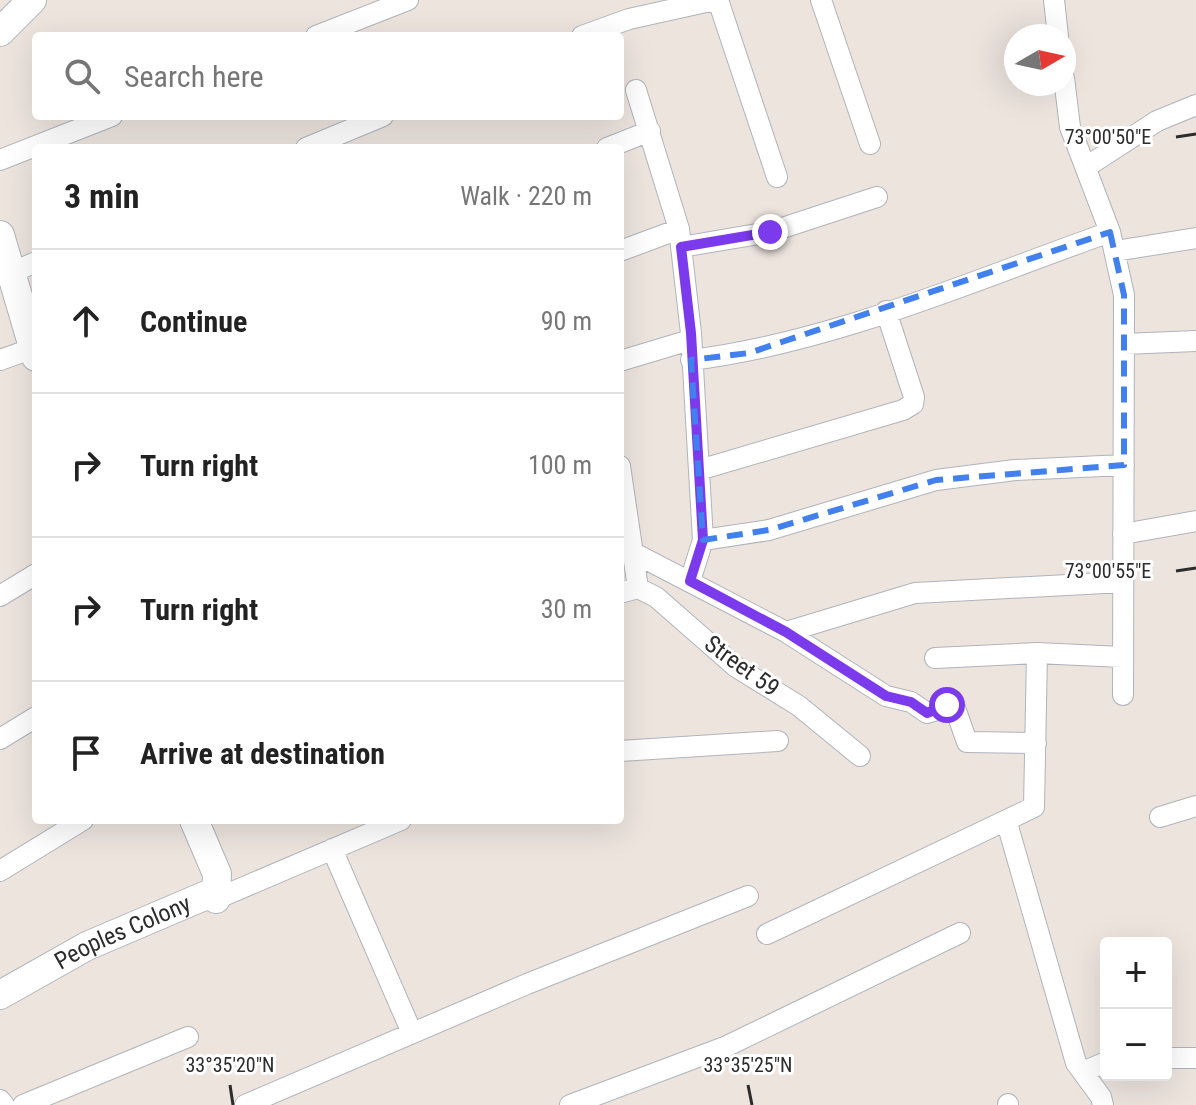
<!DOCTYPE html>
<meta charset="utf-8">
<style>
:root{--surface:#fff;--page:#f2f2f2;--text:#222;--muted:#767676;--line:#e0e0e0}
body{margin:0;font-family:"Roboto Condensed",sans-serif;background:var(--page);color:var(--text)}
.controls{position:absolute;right:24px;bottom:24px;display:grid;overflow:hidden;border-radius:8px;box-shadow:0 8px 32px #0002}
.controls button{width:72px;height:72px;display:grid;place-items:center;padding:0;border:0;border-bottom:2px solid var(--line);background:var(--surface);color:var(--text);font:40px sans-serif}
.compass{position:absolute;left:1004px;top:24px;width:72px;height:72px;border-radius:50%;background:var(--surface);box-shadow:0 8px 32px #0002;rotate:81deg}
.stop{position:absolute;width:24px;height:24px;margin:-18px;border:6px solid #7c3aed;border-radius:50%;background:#fff}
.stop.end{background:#7c3aed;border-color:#fff;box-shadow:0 2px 8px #0008}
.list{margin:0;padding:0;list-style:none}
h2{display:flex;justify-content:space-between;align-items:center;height:104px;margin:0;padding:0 32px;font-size:34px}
h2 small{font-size:26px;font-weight:400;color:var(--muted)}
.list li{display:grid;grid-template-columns:52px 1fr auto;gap:24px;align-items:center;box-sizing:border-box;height:144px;padding:0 32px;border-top:2px solid var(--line)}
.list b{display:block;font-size:30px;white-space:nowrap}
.list em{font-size:26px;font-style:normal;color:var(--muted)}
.icon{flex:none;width:44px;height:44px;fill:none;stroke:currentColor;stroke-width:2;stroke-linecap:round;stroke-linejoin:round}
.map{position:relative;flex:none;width:1196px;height:1105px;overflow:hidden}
.search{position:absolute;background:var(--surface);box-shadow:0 8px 32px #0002;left:32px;top:32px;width:592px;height:88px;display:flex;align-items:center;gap:20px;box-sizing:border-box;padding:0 28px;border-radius:8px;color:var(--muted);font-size:30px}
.panel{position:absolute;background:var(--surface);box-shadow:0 8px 32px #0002;left:32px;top:144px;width:592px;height:680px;border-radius:8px}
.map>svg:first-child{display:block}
</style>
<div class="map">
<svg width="1196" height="1105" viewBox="0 0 1196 1105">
<rect width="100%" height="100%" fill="#ede4de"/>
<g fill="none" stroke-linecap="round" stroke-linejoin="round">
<g stroke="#afb4bc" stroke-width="22">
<path id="street" d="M718,0L777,177
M821,0L870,144
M1054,0L1058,36
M316,36L408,0
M582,36L629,19L715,0
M1064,78L1070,127L1110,232L1124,295L1123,695
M636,90L679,229L691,333L703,540L690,581
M306,148L383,116
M607,148L650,131
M0,160L112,116
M1086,167L1157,121L1196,105
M681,247L770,232L877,197
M620,251L679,229
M1115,251L1196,238
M13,272L36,262
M1124,344L1196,341
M0,360L34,348
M691,360C835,342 974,280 1110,232
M620,361L690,340
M620,466L638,588
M699,470L903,410L913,404L914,397L886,311
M1123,534L1196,521
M703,540L769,530L936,480L1015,470L1124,465
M634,553L786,632L886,696L911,702L927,713L954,705L967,742L1036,743
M620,593L638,588L656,597L736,667L799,706L860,756
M0,596L36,574
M786,632L915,593L1123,582
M935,658L1037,653L1122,657
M0,739L36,717
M620,751L778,741
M1160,817L1196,806
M1007,823L1076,1063L1101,1097L1103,1105
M332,849L412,1033
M0,871L83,820
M216,899L401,820
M767,934L1034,807L1037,653
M1166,1058H1196
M1083,1072L1106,1062
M0,1100L4,1105
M1008,1104V1105
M23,1105L188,1037
M245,1105L527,984L748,896
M570,1105L727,1046L960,933"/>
</g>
<g stroke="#afb4bc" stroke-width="30">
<g id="secondary">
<path d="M0,32L32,0"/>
<path d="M0,235L36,357"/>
<path id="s1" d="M0,995L87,946L209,894L216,899L217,874L194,820"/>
</g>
</g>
<use href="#street" stroke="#fff" stroke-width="20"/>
<use href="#secondary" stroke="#fff" stroke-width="28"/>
</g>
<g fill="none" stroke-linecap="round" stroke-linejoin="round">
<path stroke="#7c3aed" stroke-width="10" d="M770,232L681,247L691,333L703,540L690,581L786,632L886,696L911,702L927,713L947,705"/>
</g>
<path fill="none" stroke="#4180ed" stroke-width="6" stroke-dasharray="16 10" stroke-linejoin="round" d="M1110,232L1124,295V465L936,480L769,530L703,540L691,360L749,353Z"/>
<path fill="none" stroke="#2c2c2c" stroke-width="3" d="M1176,137L1196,134M1176,571L1196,568M230,1085L233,1105M748,1085L752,1105"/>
<g text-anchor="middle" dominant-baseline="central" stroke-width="6" stroke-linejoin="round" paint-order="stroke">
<g font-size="24" fill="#2c2c2c" stroke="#fff">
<text transform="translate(742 666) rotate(36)">Street 59</text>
<text stroke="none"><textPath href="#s1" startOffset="138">Peoples Colony</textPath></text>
</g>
</g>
<g font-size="20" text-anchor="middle" fill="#2c2c2c" stroke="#fff" stroke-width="6" stroke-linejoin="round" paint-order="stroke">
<text x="1108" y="144">73°00'50"E</text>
<text x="1108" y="578">73°00'55"E</text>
<text x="230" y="1072">33°35'20"N</text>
<text x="748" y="1072">33°35'25"N</text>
</g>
</svg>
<div class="controls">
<button>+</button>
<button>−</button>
</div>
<svg class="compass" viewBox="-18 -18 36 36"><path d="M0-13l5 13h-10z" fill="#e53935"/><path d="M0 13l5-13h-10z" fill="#767676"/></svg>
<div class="stop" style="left:947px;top:705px"></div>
<div class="stop end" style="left:770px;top:232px"></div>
<div class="search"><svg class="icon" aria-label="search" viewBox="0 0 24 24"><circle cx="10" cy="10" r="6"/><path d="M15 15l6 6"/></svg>Search here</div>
<section class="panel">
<h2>3 min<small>Walk · 220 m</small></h2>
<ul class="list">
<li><svg class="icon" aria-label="ahead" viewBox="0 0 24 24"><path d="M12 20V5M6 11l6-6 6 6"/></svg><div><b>Continue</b></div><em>90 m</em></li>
<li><svg class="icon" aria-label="right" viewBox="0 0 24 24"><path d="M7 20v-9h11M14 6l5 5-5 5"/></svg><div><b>Turn right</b></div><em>100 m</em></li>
<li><svg class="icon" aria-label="right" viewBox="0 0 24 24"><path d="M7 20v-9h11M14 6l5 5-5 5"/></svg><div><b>Turn right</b></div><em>30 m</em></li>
<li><svg class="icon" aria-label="arrive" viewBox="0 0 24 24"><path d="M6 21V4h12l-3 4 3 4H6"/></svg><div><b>Arrive at destination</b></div></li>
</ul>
</section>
</div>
